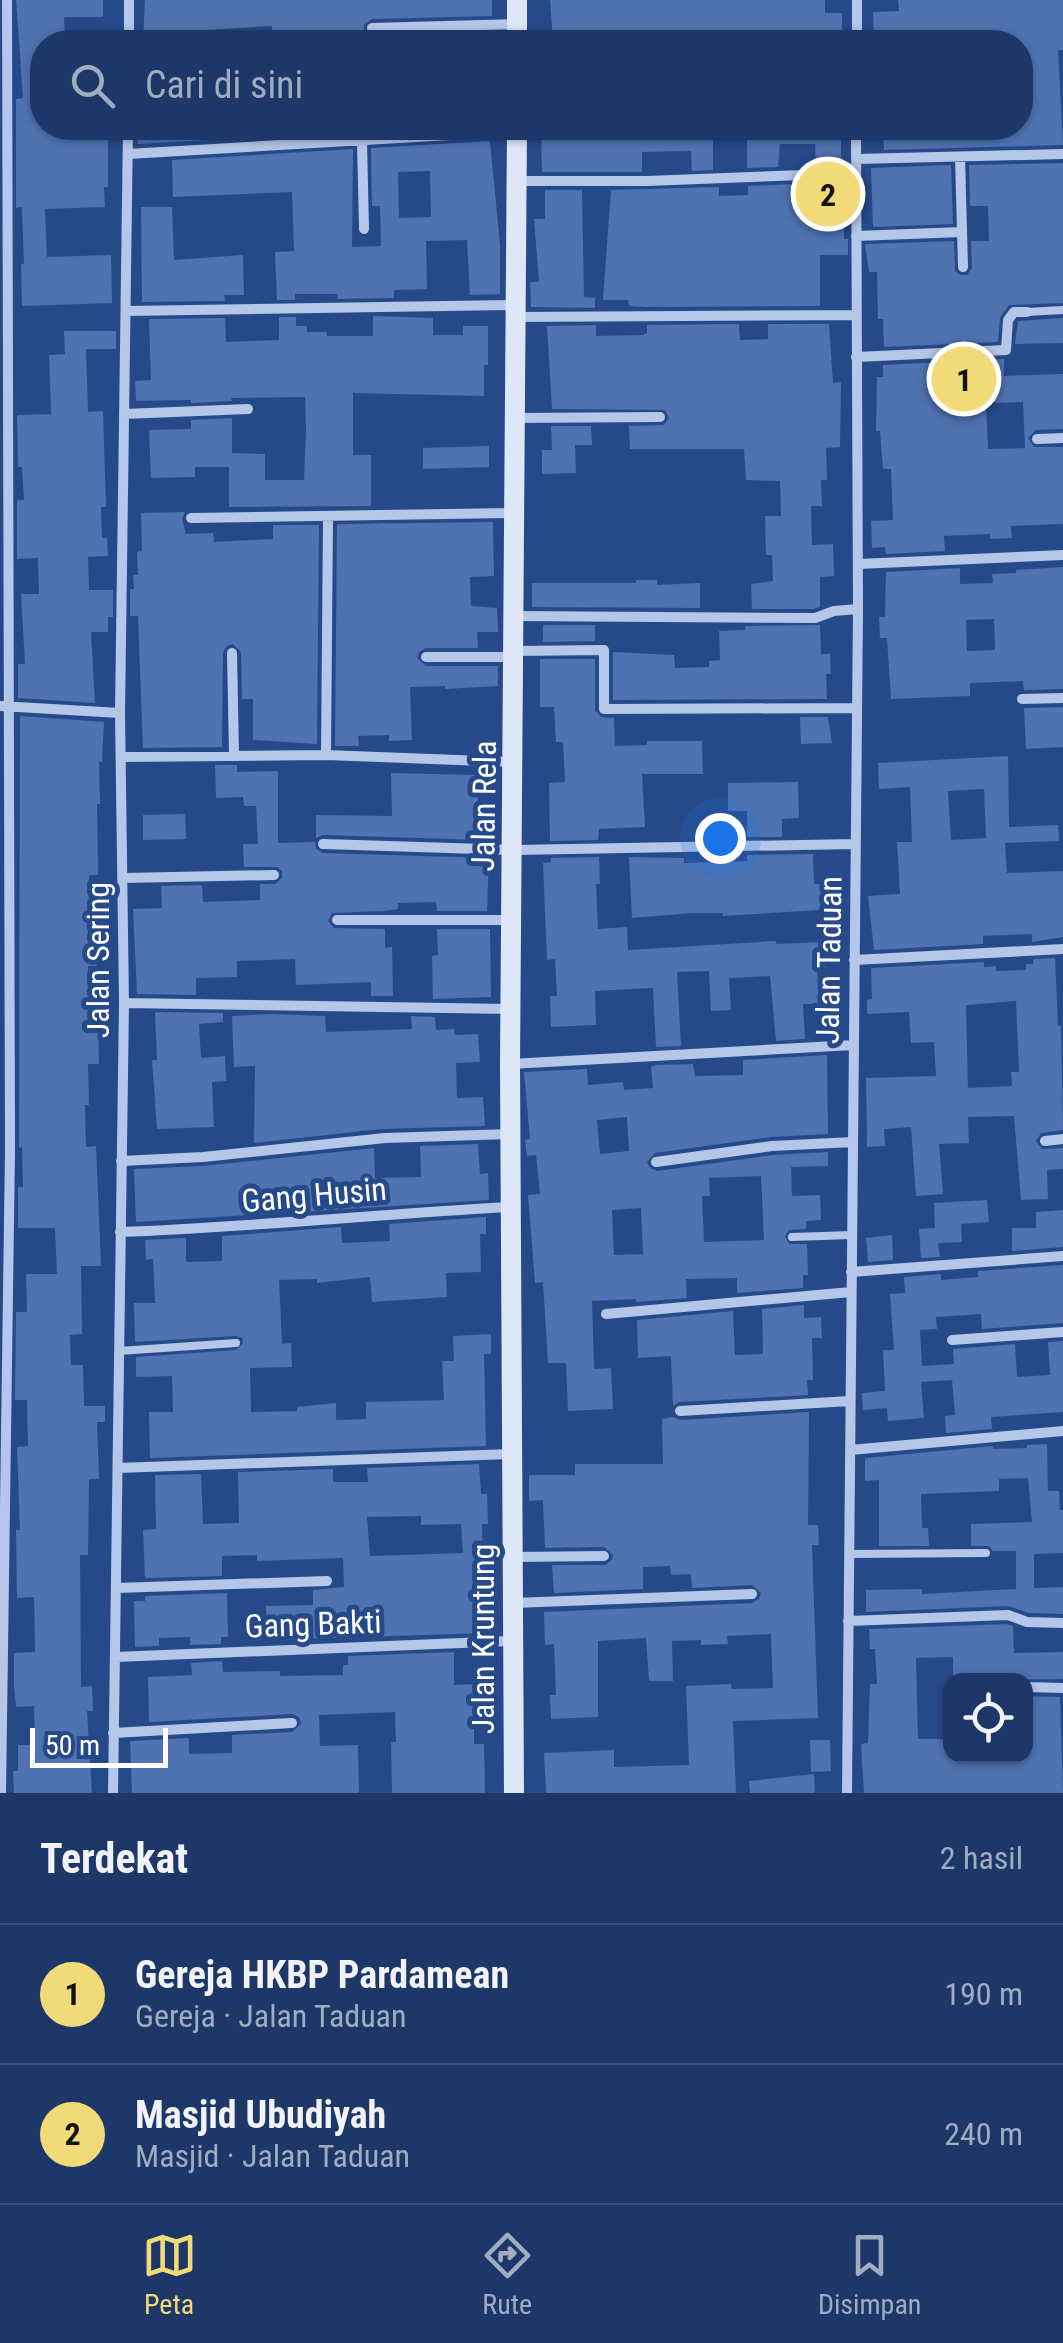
<!DOCTYPE html>
<html lang="id">
<meta charset="utf-8">
<style>
:root{--surface:#1c3768;--page:#294271;--text:#f1f3f6;--muted:#a0acc0;--line:#3a517c;--accent:#f3da79}
body{margin:0;font-family:"Roboto Condensed",sans-serif;background:var(--page);color:var(--text)}
.controls{position:absolute;right:30px;bottom:30px;display:grid;overflow:hidden;border-radius:20px;box-shadow:0 2px 8px #0004}
.controls button{width:90px;height:90px;display:grid;place-items:center;padding:0;border:0;border-bottom:2px solid var(--line);background:var(--surface);color:var(--text);font:50px sans-serif}
.scale{position:absolute;left:30px;bottom:25px;width:138px;box-sizing:border-box;padding-left:10px;border:5px solid #fff;border-top:0;font-size:28px;line-height:35px;white-space:nowrap;color:#fff;-webkit-text-stroke:8px #26498a;paint-order:stroke}
.you{position:absolute;left:720px;top:838px;width:35px;height:35px;margin:-25px;border:8px solid #fff;border-radius:50%;background:#1a73e8;box-shadow:0 0 0 15px #1a73e833}
.badge{display:grid;place-items:center;width:65px;height:65px;border-radius:50%;background:var(--accent);color:#111;font-size:32px;font-weight:700}
.pin{position:absolute;translate:-50% -50%;border:5px solid #fff;box-shadow:0 2px 10px #0006}
.list{margin:0;padding:0;list-style:none}
h2{display:flex;justify-content:space-between;align-items:center;height:130px;margin:0;padding:0 40px;font-size:42px}
h2 small{font-size:32px;font-weight:400;color:var(--muted)}
.list li{display:grid;grid-template-columns:65px 1fr auto;gap:30px;align-items:center;box-sizing:border-box;height:140px;padding:0 40px;border-top:2px solid var(--line)}
.list b{display:block;font-size:38px;white-space:nowrap}
.list p{margin:0;font-size:32px;white-space:nowrap;color:var(--muted)}
.list em{font-size:32px;font-style:normal;color:var(--muted)}
.icon{flex:none;width:55px;height:55px;fill:none;stroke:currentColor;stroke-width:2;stroke-linecap:round;stroke-linejoin:round}
.map{position:relative;flex:none;width:1063px;height:1793px;overflow:hidden}
.search{position:absolute;background:var(--surface);box-shadow:0 2px 8px #0004;left:30px;right:30px;top:30px;height:110px;display:flex;align-items:center;gap:25px;box-sizing:border-box;padding:0 35px;border-radius:40px;color:var(--muted);font-size:38px}
.sheet{height:410px;background:var(--surface)}
nav{display:flex;justify-content:space-around;align-items:center;box-sizing:border-box;height:140px;border-top:2px solid var(--line);background:var(--surface);font-size:28px;color:var(--muted)}
nav a{display:grid;justify-items:center;gap:5px}
nav .on{color:var(--accent)}
.map>svg:first-child{display:block}
</style>
<div class="map">
<svg width="1063" height="1793" viewBox="0 0 1063 1793">
<rect width="100%" height="100%" fill="#26498a"/>
<path fill="#4f72b1" fill-rule="evenodd" d="M16,0H103V17H64L65,42H42V130H60V136L108,134V187H104L105,207L45,209L47,257L111,255L112,303L22,306L21,264H24L22,207L16,208V99L23,98Z
M145,0H492V16L372,19L364,25V32L369,36L419,35L420,42H272V26L189,31L190,42H143Z
M550,0H825V13H842V42H738L737,31L690,32V42H669V39L553,42Z
M898,0H1063V50H1058L1063,145L884,150L883,130L1020,128V42H874L873,12L899,11Z
M138,128H351V132L138,144Z
M541,128H713V170L692,171L691,151L642,152V172H542Z
M747,128H841V165L816,166L815,144H780L778,167L747,168Z
M490,141L500,245V294L470,295L467,240L426,241L427,289L394,290V298L338,299L337,294H295V300H277L275,252L294,251L292,192L173,197L172,160L353,149L352,247L381,246L380,206H372L371,148ZM430,171L431,217L399,218L398,172Z
M1063,163V303L1009,305L1000,318L998,342L884,347L883,319H878L877,272H869L865,244L954,241L955,271L960,275H967L972,268L971,241H989L988,206H970L969,165Z
M951,165L953,224L873,227L871,168Z
M843,182L844,239H848V255H820V306L646,307L629,306L628,300H603L611,190L719,187V196L748,195V186Z
M545,190H582L584,297L595,298V308L531,307L530,282H539L534,219H545Z
M141,207H172L174,260L243,255L244,295H224L225,301L142,302Z
M373,316L433,318V335H463V326H488V365H484V396L353,393V455H371V506L229,507V467H195V477L151,478L149,430L191,429V420L232,418V453L265,454V480H304L306,431L305,397L231,398L232,401L191,403V400L136,401L135,381L151,380L149,319L225,318L226,342L279,340V317H296V326H307V332H327V336H373Z
M1063,318V343L1015,344L1018,321Z
M739,324L740,340L768,339V324H829L833,383L841,382L840,447L826,448L827,480H821L822,506H811L812,545L833,544L834,576L820,577V607L813,609H752L751,584L773,581L772,555H766L765,516H781L780,481L746,480L744,449H630L629,426L664,425L669,418L665,410L552,409L547,326L596,325V336L643,335L647,333V325Z
M64,331H116V349H86L88,412L103,411L106,507H101L102,538H107L108,556L88,557L89,590H113V617H108V632H91L95,703L18,698V664H25L21,594H39L38,558L17,559V500H24L22,467H18L17,415L51,414L49,355L65,354Z
M1004,359V376L1063,374V429L1036,430L1028,438L1034,447H1063V524L1011,526L1012,538L990,539V534L944,536L945,551L886,554L885,547L872,548L871,521L893,520L891,469H883L880,431H876L877,377H883V365ZM1023,402L1025,448L988,449L986,403Z
M551,426H591L592,445H575L576,473L542,474V450H552Z
M489,446V467L423,469V448Z
M185,512L182,519L186,534L213,533L214,542L273,539V525H319L317,744L253,740V699H242L241,652L233,644L227,646L223,652L222,747L143,748L138,616H130V589H134L133,575H138L137,552L142,551L141,513Z
M493,522L494,576L470,577L471,606L497,608L498,632H477L478,648H425L419,652L417,658L426,666H498V686L445,689V686L410,687L412,740L389,741V735L358,736L359,746H335L337,524Z
M1063,567V689L1024,690L1023,681L970,683V696L891,699L887,638H880L879,617H885L886,572L960,568V584L993,583L992,574L1016,573V570ZM994,619L995,650L967,651L966,620Z
M636,580H657V585L700,583V608L532,607V583H636Z
M543,625H595V641L543,642Z
M820,625L821,654H830L831,674H826L827,699L613,700V652L674,655L675,668L709,667V661L720,660L719,631L745,630V626Z
M540,659H595V710L601,717L614,718L615,746L647,745V741H702L703,774H642L645,827L599,829L598,840L550,841L549,783L565,782L563,742H556L554,707H540Z
M1063,707V747L1026,749L1024,708Z
M20,716L104,722L102,762H99L100,804H97L98,875H89L90,920H94L97,966H88L89,1016H98L99,1064H88L89,1105H85L86,1147L96,1146L101,1266H81L82,1334L70,1335L71,1365H83L84,1406H105V1422H97L99,1479H89L88,1555H80L81,1687L92,1686L93,1711H87L92,1793H14L13,1771H18V1745H35L34,1706L16,1707L14,1685V1653L35,1652L34,1597L17,1598L16,1530H20L17,1447L28,1446L27,1400H15L16,1312H27L26,1274H57L55,1228H18V1187H23L22,1147L19,1148Z
M800,717H828L832,743L801,744Z
M1008,756L1009,827L1058,825L1059,841L1005,843L1007,873L1063,871V937L1032,942V934L983,936V944L874,950L868,896L900,894L897,842H912L910,787L879,789L878,763ZM984,789L986,838L951,840L948,791Z
M215,765H237V772L278,771V843L315,842L316,849L323,853L489,858L487,911H437L436,902L398,903V909L384,911L332,913L328,921L334,928L385,929V948L392,947L393,996H371V982L296,985L295,959L237,961V977L196,978V995L137,994L133,909L162,908L161,886L202,885L203,902L260,900V884H275L282,878V871L277,867H244L243,844H258L256,806H244L243,797L216,798Z
M391,773L476,775L482,840L323,835L316,838V815L392,816Z
M798,782L799,818L782,819V837H747V811H728V783Z
M185,814L186,839L143,840V815Z
M813,854L814,884H835L836,909L723,916V913H692L632,918L629,857L684,858V863L747,861V855Z
M599,857L600,884H596L598,929L627,927L628,950L776,941V944L824,942L825,968H817L819,1004H803L805,1039L776,1041L770,976L729,978L731,1010L711,1011L709,971L677,972L681,1046L656,1047L653,988L595,991L596,1025L551,1027L550,996H557L555,959L547,960L543,863L551,862V858Z
M437,929H490L491,997L433,999L432,956L438,955Z
M1055,958L1058,1026L1061,1025L1063,1130L1041,1133L1036,1141L1042,1149L1063,1148V1169L1047,1170L1048,1199L1021,1200L1014,1116L968,1117L969,1143L939,1144L943,1194L916,1196L911,1127L884,1129L885,1146L867,1147L866,1078L936,1076L934,1042L911,1043L909,1012L867,1014V1000L872,999L871,968L984,962V967L996,966V971L1026,970V964H1033V959ZM1016,1001L1019,1072H1011L1012,1086L968,1088L966,1005Z
M155,1012L223,1013V1022L199,1024L201,1058L225,1056L226,1081L212,1082L214,1127L157,1129L152,1060H157Z
M270,1014L325,1016L326,1032L412,1029L411,1016L435,1017L436,1030L454,1029L455,1035L478,1034L480,1062L456,1063L457,1098L483,1097L485,1126L381,1129L254,1143L255,1066L234,1067L232,1016Z
M827,1055L828,1134L771,1137L655,1153L647,1162L650,1168L657,1171L773,1155L828,1152V1166L791,1167L792,1196L820,1195L821,1220L806,1221V1229L789,1230L785,1236L789,1244H807L808,1275H803V1288L737,1293V1278L686,1279L687,1298L636,1302V1299L592,1301L594,1369L611,1368L613,1409L568,1411L566,1363H548L543,1282L535,1283L528,1195L540,1194L536,1155L527,1156L525,1140L530,1139L524,1072L587,1069L588,1085L623,1082L624,1090L653,1088L651,1067L657,1065L693,1064L695,1076L743,1075V1060ZM627,1117L629,1151L600,1154L597,1120ZM761,1176L764,1240L704,1242L702,1196H710L709,1178ZM641,1208L643,1254L614,1255L612,1210Z
M478,1144L480,1174L488,1173L489,1200L136,1222L134,1169L203,1166L374,1148L375,1178L421,1177L420,1146Z
M987,1200L989,1222L961,1224L962,1242L938,1243L940,1257L921,1258L919,1229L935,1228L934,1203Z
M1063,1210V1247L1012,1251V1228H1036V1212Z
M486,1217V1234H480L481,1272L446,1273L447,1297L372,1302L370,1277L317,1283V1279L279,1280L282,1344L291,1343L292,1367L250,1368L251,1412L297,1411V1407L336,1403V1420L366,1419V1402L444,1400L442,1361H454L453,1336L491,1334V1354H484L486,1446L150,1458L149,1412H173L172,1376L136,1377V1357L236,1350L243,1343L242,1338L236,1336L135,1342L134,1303H155L153,1259L146,1260L145,1240L186,1238V1262L222,1261V1236L341,1227L342,1243L390,1241L389,1224Z
M892,1235L893,1260L868,1262L866,1238Z
M1063,1265V1323L982,1329L981,1314L936,1317L937,1329L920,1330L922,1366L954,1364L953,1349L1015,1344L1017,1377L1050,1375L1048,1342L1063,1341V1412L991,1417L992,1429L946,1433L945,1416L955,1415L952,1380L921,1382L924,1418L888,1421L887,1408L863,1410L862,1393L885,1391L883,1350H894L890,1294L905,1293L904,1277L941,1274V1280L978,1277V1271Z
M804,1305V1318L821,1317L822,1338H812L813,1380H807L808,1395L679,1402L673,1406L671,1356L638,1358L637,1320L733,1311L735,1355L763,1354L762,1309Z
M809,1412L808,1525H818L819,1545H812L818,1718L733,1721L736,1793H546L544,1753L614,1750V1767L689,1765L686,1686L731,1684L732,1689L773,1688L771,1634L727,1636L728,1644L701,1645V1640L672,1641L673,1681H649L646,1638L598,1641V1717L551,1719L550,1695H556L554,1644L545,1645L544,1612L752,1603L759,1599L761,1593L752,1585L692,1588L691,1574L671,1575L670,1566L643,1567V1589L554,1593L552,1565H605L611,1561L613,1555L604,1547L545,1548L543,1500L529,1501V1475H575V1464H663L662,1419L673,1417L681,1420Z
M1047,1444L1048,1491H1059L1060,1510H1063V1553L1034,1554V1588L1063,1587V1614L1029,1613L1008,1606L866,1612V1590L922,1589V1594L1016,1589V1551H993L989,1546H971V1524L1032,1522L1028,1478L999,1479V1491L921,1494L922,1528H928L929,1546H879V1480L865,1481V1458L993,1446V1449L1027,1448V1445Z
M479,1464L481,1494H487L488,1524H482L485,1633L267,1640L266,1606L313,1605V1590L344,1587L343,1558L257,1561V1555L222,1556V1576L145,1578L143,1530L156,1529L155,1475L201,1474L203,1524L239,1523L238,1472L333,1469V1482H368L367,1468ZM421,1516V1525L461,1524L463,1553L370,1556L367,1517Z
M227,1593L228,1637H221V1644L190,1645V1637L159,1638V1646L135,1647L134,1601H145V1596Z
M1007,1624L1013,1626L1014,1653L1063,1652V1679L953,1680V1657L916,1658L918,1739H950V1756H1026V1696L1060,1697L1063,1793H864L861,1744L868,1743L870,1684H877L875,1649H870L869,1629Z
M454,1652V1685L478,1684L479,1713L474,1714V1744H484L485,1793H392L391,1742H396L395,1712L319,1715L320,1746L358,1745L359,1793H132L130,1741L189,1738V1754L232,1753V1735L292,1732L301,1724L299,1717L292,1714L149,1722L148,1677L192,1675L191,1663L222,1661L223,1672L280,1671V1676L343,1675V1665H348V1656Z
M810,1740H830L831,1771L811,1772Z
M814,1774L815,1793H750L749,1781Z"/>
<g fill="none" stroke-linecap="round" stroke-linejoin="round">
<path stroke="#b4c7e9" stroke-width="8" d="M1027,312L1063,310
M792,1237L852,1235
M119,1351L236,1343
M849,1554L986,1553"/>
<path stroke="#b4c7e9" stroke-width="10" d="M372,28L516,24
M129,42V0
M857,42V0
M362,141L364,229
M128,154L517,131
M960,157L963,267
M856,159L1063,154
M517,181H647L856,173
M856,236L962,232
M126,311L515,305
M516,317L855,315
M856,357L1006,350L1008,320L1014,312H1027
M124,414L248,409
M516,418L660,417
M1037,439L1063,438
M191,518L514,513
M858,564L1063,555
M515,616L815,618L834,611L858,609
M515,651L604,650V709L857,708
M232,653L234,754
M426,657H515
M1022,699L1063,698
M0,706L120,713
M326,755L328,517
M122,757L326,755L513,762
M323,844L514,850L855,844
M124,878L274,875
M337,920H511
M854,960L1063,949
M124,1003L510,1009
M510,1064L854,1045
M1045,1141L1063,1139
M121,1161L203,1157L385,1138L510,1134
M656,1162L772,1146L853,1142
M120,1232C251,1227 381,1214 512,1207
M851,1272L1063,1256
M606,1314L851,1292
M952,1340L1063,1332
M680,1411L850,1401
M850,1450L1063,1431
M118,1468L512,1454
M513,1557L604,1556
M117,1588L327,1581
M513,1603L752,1594
M848,1621L1008,1615L1027,1622L1063,1623
M115,1657L513,1641
M1026,1687L1063,1688
M113,1733L292,1723
M1,1793L10,1150L7,0
M113,1793L124,1003L120,713L128,128
M847,1793L858,609L856,128"/>
<path stroke="#dee7f8" stroke-width="20" d="M517,42V0
M514,1793L510,1064L517,128"/>
</g>
<g text-anchor="middle" dominant-baseline="central" stroke-width="10" stroke-linejoin="round" paint-order="stroke">
<g font-size="32" fill="#fff" stroke="#26498a">
<text transform="translate(484 806) rotate(-89)">Jalan Rela</text>
<text transform="translate(98 960) rotate(-90)">Jalan Sering</text>
<text transform="translate(829 960) rotate(-89)">Jalan Taduan</text>
<text transform="translate(314 1195) rotate(-5)">Gang Husin</text>
<text transform="translate(313 1624) rotate(-2)">Gang Bakti</text>
<text transform="translate(483 1639) rotate(-90)">Jalan Kruntung</text>
</g>
</g>
</svg>
<div class="controls">
<button><svg class="icon" aria-label="locate" viewBox="0 0 24 24"><circle cx="12" cy="12" r="6"/><path d="M12 2v4M12 18v4M2 12h4M18 12h4"/></svg></button>
</div>
<div class="scale">50 m</div>
<div class="you"></div>
<div class="pin badge" style="left:964px;top:379px">1</div>
<div class="pin badge" style="left:828px;top:194px">2</div>
<div class="search"><svg class="icon" aria-label="search" viewBox="0 0 24 24"><circle cx="10" cy="10" r="6"/><path d="M15 15l6 6"/></svg>Cari di sini</div>
</div>
<section class="sheet">
<h2>Terdekat<small>2 hasil</small></h2>
<ul class="list">
<li><span class="badge">1</span><div><b>Gereja HKBP Pardamean</b><p>Gereja · Jalan Taduan</p></div><em>190 m</em></li>
<li><span class="badge">2</span><div><b>Masjid Ubudiyah</b><p>Masjid · Jalan Taduan</p></div><em>240 m</em></li>
</ul>
</section>
<nav>
<a class="on"><svg class="icon" aria-label="map" viewBox="0 0 24 24"><path d="M3 6l6-2 6 2 6-2v14l-6 2-6-2-6 2zM9 4v14M15 6v14"/></svg>Peta</a>
<a><svg class="icon" aria-label="directions" viewBox="0 0 24 24"><path d="M12 3l9 9-9 9-9-9zM9 14v-3h6M13 9l2 2-2 2"/></svg>Rute</a>
<a><svg class="icon" aria-label="saved" viewBox="0 0 24 24"><path d="M7 4h10v16l-5-4-5 4z"/></svg>Disimpan</a>
</nav>
